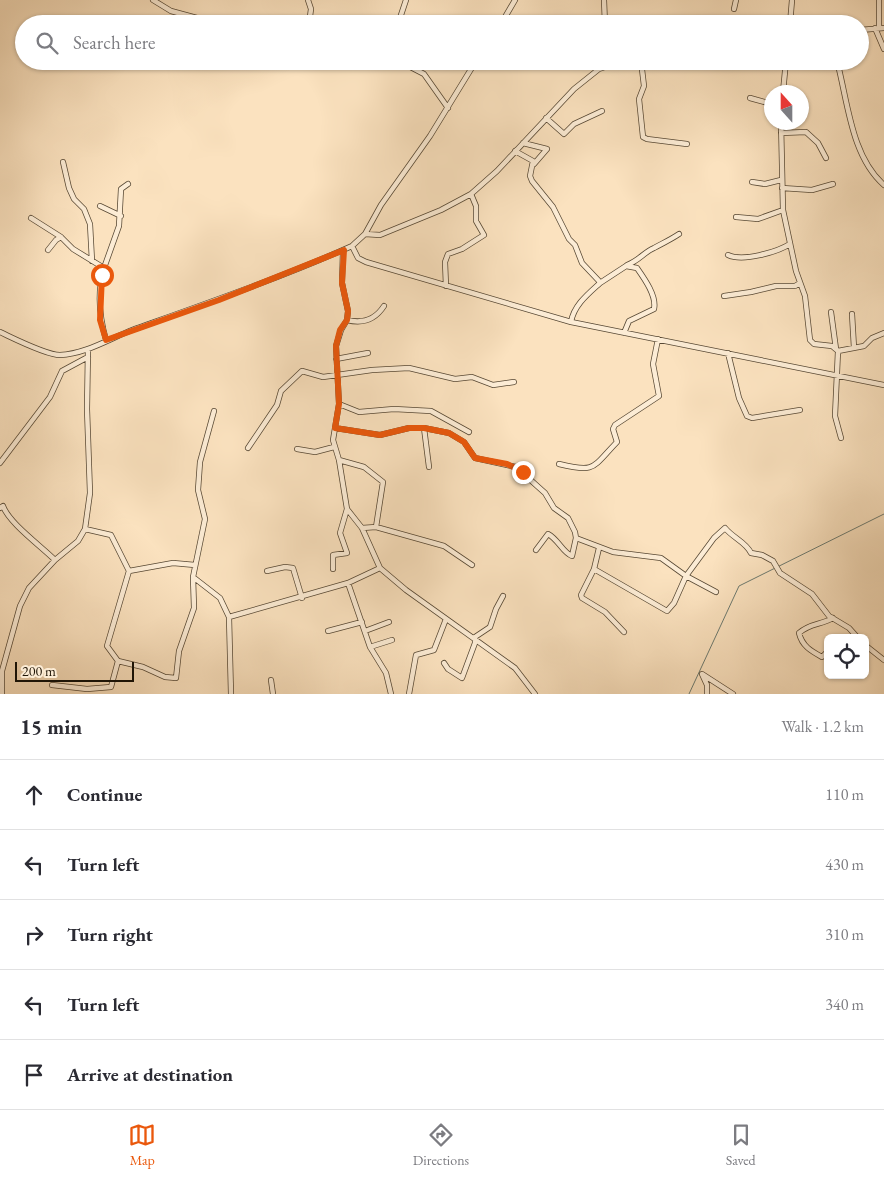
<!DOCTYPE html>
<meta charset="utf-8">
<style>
:root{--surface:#fff;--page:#f7f7f7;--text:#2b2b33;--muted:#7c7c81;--line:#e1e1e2;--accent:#ea580c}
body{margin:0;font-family:"EB Garamond",serif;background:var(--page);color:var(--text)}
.controls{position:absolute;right:15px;bottom:15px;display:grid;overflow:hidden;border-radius:8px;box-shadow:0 1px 4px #0004}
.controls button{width:45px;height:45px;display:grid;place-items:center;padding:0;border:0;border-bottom:1px solid var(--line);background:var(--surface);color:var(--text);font:25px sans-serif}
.compass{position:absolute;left:764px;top:85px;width:45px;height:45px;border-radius:50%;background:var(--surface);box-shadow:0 1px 4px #0004;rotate:339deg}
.scale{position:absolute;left:15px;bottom:12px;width:119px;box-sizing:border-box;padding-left:5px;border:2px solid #201506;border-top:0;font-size:14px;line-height:18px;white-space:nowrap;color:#201506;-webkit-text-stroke:4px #fcecd5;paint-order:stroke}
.stop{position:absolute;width:15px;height:15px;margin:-11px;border:4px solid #ea580c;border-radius:50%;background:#fff}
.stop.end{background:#ea580c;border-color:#fff;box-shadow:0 1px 5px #0008}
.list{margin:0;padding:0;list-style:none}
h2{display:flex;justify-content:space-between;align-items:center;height:65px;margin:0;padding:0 20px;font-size:21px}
h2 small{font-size:16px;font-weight:400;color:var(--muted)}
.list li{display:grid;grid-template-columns:32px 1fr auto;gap:15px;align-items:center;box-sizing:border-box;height:70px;padding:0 20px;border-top:1px solid var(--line)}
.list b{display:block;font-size:19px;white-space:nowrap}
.list em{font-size:16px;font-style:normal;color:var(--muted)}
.icon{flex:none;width:28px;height:28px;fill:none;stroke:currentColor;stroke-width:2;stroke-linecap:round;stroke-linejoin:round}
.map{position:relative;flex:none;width:884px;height:694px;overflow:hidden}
.search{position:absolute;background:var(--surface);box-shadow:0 1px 4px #0004;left:15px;right:15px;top:15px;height:55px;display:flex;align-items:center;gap:12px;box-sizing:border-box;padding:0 18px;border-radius:28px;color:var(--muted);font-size:19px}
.sheet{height:415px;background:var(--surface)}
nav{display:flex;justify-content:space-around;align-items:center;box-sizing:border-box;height:70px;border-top:1px solid var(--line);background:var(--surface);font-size:14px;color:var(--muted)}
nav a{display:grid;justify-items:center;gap:2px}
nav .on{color:var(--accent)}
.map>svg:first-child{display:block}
</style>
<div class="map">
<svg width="884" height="694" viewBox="0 0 884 694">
<rect width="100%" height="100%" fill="#fbe2bf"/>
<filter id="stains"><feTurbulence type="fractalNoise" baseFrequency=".004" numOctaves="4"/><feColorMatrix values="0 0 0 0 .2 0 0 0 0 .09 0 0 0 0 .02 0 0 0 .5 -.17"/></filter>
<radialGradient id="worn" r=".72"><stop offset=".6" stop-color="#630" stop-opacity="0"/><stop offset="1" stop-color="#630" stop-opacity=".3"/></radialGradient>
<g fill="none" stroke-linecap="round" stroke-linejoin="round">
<path stroke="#6c7a70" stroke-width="1" d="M689,694L739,586L884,514"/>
<g stroke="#574834" stroke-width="6">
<path id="minor" d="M153,0L171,11L219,24
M308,0L311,9L309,24
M604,0L605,24
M879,0V28
M734,9L736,0
M302,24H303
M398,24L406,0
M501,24L515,0
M790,24L792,0
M875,28L884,49
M860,30L884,28
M399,61L424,74L448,108
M641,61L644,86L639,99L643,137L647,139L687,144
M837,61C848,102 851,156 884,185
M783,92L786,61
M750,98L772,104
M546,118L564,134L574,124L602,111
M781,122L783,210L796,271L805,296L810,340L814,344L832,346L838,351L835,416L841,438
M781,133L806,132L818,143L826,158
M523,143L547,149L534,164
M515,151L533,161L530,176L532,181L553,207L569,239L575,245L582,263L599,281L600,283L626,266L637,268C644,278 657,296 654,309L629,321L624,333
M63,162L69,188L74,199L84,209L90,224L92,261
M752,182L765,184L781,180
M782,188L812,190L833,184
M100,206L121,216
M736,217L758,219L783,210
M31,218L61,237
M365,234L380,235L441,210L471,194L497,171L574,89L599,69L622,61
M352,246L358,258L366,262L571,322L884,385
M48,250L56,240L61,237L73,249L104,268C97,292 99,316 106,340
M343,250L342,283L348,311L347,320L341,330L336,346L339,404L333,440L339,460L347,509L362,528L380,568L406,590L515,668L535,694
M728,255C743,262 777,252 790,244
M627,265C640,260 644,252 654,248C663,243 670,240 679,234
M104,268L119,226L121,189L128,184
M446,286L445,262L448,254L462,249L484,235L476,221V206L471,194
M724,296L751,292L776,286H795L800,283
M831,312L836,349
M852,314L854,348
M347,320C363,324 375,320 384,306
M571,322C574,305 588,294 600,283
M0,332C13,338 46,355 60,355C85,354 109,339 132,330C205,304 280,278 352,246L365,234L381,205L430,136L476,61
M838,351L864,346L872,338L884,333
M728,353L739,398L747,416L752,418L800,410
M336,359L368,353
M339,404L359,412L394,409L431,411L469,432
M214,411L200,462L198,490L205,519L193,577L220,598L229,617L348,583L380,568
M335,428L380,435L409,428H424L449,433L464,442L475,458L516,467L545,493L554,508L568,518L575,532L576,538L572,556C563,553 558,539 548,534L536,550
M424,428L429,467
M248,448L277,405L281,391L302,371L323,377L372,370L409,368L455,379L472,377L493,385L514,382
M297,449L315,452L334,447
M339,460L364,467L383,482L376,527L362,528
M0,463L50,397L62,371L88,357
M559,464C596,473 592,468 617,442L613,429L615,425L659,396L653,364L658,339
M0,508L3,506C9,523 41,546 55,560
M376,527L444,546L472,565
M85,529L111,535L129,571
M576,538L613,552L661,558L686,576L674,603L667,611L594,569L581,595L582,598L605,612L624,632
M333,569V555L347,553L340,533L347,509
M594,569L599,548
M267,571L285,567L293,568L302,598
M193,577L194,608L179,651L176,678L165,677L143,667L118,661L107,646L129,571L173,563L195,565
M348,583L370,647L386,673L391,694
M716,592L686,576L714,538L725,528C733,538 746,542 751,553L762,555L773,561L780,573L812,594L829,616L849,628L858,638
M229,617L231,694
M328,631L362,622
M365,631L389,622
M865,645L884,660
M370,647L392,640
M828,651L822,657C811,651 802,646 799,633C810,623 821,625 833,618
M444,663L448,669L462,678L475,643V637L490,627L496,609L503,596
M271,680L273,694
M52,685L87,689L111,687L118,661
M2,694V671L20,606L29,588L55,560L78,541L85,529L90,493L87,409L88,349
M409,694L416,655L434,650L446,619
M707,694V685L702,674L733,694"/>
</g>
<use href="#minor" stroke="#fcecd5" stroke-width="4.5"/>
</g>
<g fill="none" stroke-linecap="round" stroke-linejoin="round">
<path stroke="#ea580c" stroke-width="6" d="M102,275L100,320L106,340L219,300L344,250L342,283L348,311L347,320L340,330L336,346L339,404L335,428L380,435L409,428H424L449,433L464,442L475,458L507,464L523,472"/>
</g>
<rect width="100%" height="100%" filter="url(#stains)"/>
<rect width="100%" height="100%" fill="url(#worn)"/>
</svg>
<div class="controls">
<button><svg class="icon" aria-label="locate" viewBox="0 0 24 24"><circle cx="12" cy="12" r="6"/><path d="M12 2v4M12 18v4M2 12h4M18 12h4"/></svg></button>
</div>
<svg class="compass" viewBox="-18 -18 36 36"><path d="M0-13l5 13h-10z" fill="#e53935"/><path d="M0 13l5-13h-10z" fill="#7c7c81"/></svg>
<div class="scale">200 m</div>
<div class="stop" style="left:102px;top:275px"></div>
<div class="stop end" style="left:523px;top:472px"></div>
<div class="search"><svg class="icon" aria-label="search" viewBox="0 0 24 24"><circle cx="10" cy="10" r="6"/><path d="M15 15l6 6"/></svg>Search here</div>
</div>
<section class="sheet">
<h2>15 min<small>Walk · 1.2 km</small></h2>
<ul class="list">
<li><svg class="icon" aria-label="ahead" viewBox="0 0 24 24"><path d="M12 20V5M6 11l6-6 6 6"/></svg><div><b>Continue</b></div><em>110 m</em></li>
<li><svg class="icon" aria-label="left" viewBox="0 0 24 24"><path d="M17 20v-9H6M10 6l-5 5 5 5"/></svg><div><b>Turn left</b></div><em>430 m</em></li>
<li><svg class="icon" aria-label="right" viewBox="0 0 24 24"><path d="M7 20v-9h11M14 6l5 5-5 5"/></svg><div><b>Turn right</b></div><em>310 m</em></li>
<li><svg class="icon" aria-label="left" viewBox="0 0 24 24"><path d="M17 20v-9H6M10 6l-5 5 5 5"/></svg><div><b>Turn left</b></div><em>340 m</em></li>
<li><svg class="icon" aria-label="arrive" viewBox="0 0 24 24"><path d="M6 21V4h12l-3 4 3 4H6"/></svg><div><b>Arrive at destination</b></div></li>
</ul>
</section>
<nav>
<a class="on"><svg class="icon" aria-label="map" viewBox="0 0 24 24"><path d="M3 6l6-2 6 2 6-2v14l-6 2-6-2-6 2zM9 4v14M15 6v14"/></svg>Map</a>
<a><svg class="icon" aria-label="directions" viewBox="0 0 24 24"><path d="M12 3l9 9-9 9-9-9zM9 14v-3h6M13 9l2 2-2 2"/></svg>Directions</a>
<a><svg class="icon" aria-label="saved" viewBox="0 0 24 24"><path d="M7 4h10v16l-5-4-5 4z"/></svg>Saved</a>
</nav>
